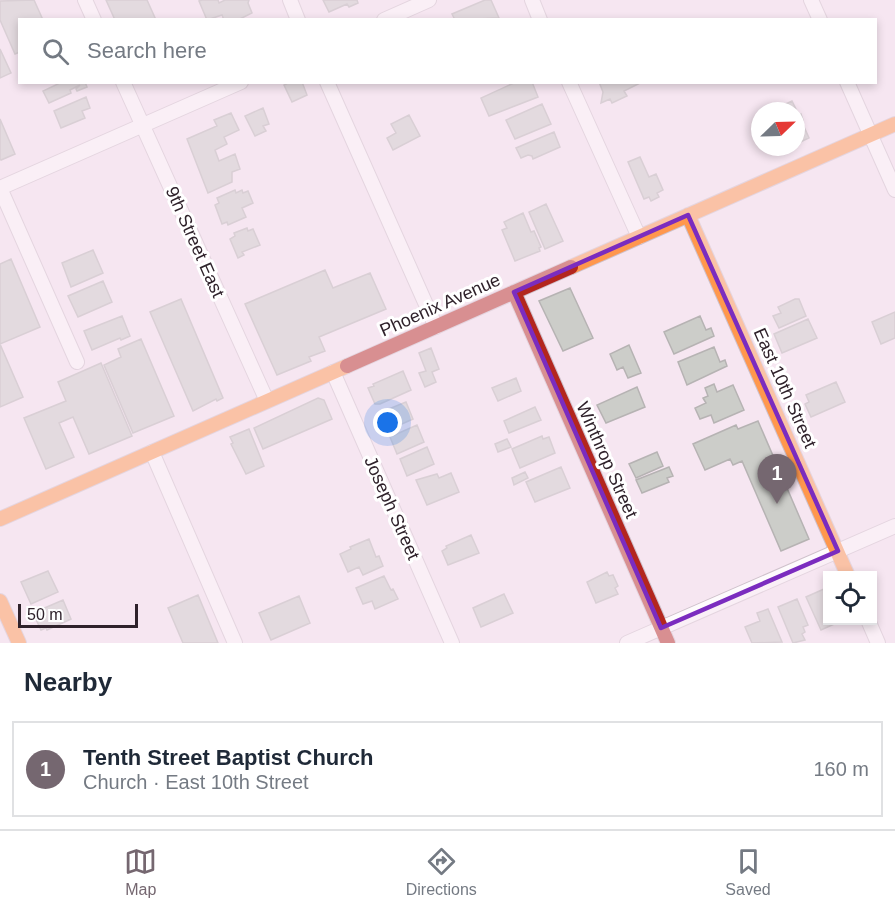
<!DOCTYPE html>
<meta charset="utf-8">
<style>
:root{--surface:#fff;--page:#f6f6f7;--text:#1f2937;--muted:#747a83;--line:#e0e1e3;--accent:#756770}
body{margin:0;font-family:Helvetica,sans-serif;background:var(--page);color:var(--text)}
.controls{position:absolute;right:18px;bottom:18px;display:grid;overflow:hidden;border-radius:0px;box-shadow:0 3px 9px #0003}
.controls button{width:54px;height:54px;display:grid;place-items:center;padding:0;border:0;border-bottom:2px solid var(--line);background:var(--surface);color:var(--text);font:30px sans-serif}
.compass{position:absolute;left:751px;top:102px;width:54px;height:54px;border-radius:50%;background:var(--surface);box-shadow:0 3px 9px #0003;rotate:67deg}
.scale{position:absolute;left:18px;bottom:15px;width:120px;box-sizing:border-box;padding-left:6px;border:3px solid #2f222b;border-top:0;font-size:16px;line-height:21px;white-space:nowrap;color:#2f222b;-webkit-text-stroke:4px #fff;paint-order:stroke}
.you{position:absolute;left:388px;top:423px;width:21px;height:21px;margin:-15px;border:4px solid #fff;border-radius:50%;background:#1a73e8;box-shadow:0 0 0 9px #1a73e833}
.badge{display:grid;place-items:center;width:39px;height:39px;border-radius:50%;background:var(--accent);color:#fff;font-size:20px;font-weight:700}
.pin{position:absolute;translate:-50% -50px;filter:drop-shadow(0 2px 3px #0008)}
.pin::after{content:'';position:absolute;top:32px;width:21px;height:18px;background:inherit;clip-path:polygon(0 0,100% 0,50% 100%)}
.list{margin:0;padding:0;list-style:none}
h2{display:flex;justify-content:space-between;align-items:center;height:78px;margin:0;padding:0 24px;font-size:26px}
h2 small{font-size:20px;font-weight:400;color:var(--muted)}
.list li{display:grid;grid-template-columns:39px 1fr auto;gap:18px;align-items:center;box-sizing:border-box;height:96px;margin:0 12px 12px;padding:0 12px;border:2px solid var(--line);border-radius:0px}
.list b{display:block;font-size:22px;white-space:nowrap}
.list p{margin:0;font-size:20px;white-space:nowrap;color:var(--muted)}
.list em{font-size:20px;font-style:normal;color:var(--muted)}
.icon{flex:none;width:33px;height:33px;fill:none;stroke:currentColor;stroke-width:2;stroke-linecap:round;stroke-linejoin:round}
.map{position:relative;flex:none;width:895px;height:643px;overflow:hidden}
.search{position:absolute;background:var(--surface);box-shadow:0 3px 9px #0003;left:18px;right:18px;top:18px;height:66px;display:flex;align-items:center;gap:15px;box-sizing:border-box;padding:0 21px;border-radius:0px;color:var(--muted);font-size:22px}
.sheet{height:186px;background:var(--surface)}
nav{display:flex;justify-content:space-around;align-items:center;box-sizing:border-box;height:84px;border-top:2px solid var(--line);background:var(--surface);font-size:16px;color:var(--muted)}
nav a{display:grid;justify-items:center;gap:3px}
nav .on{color:var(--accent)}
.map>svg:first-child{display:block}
</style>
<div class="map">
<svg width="895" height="643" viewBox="0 0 895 643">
<rect width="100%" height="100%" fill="#f6e6f1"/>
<path fill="#cccdc9" stroke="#b6b3b3" stroke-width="1.5" d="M34,0L43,20H20V52L15,54L0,20V1Z
M106,0H147L156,20H115Z
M202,0H218L219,3L225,0H249L248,3L252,13L238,20H224L222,15L207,20L199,1Z
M323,0H357L358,3L349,7L347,4L329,12Z
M485,0H491L499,18L455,20L452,14Z
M0,49L11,73L0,78Z
M57,82H85L87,87L77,91L76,89L80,85L70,90L71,93L49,103L43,91L58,84Z
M290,82H302L307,95L292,102L284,85Z
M516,82H532L538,97L489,116L481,98Z
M599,82H642L624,91L627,96L612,103L610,99L601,103L603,92Z
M86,97L90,108L82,111L85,118L61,128L54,111Z
M792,101L799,115L801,114L803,120H801L809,138L796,144V111H771Z
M542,104L551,124L515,139L506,120Z
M263,108L269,124L263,126L266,131L255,136L245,116Z
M231,113L239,130L224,137L227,144L215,150L219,161L235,154L240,169L232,172V182L208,193L187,139L217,126L214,120Z
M409,115L420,136L393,150L387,138L396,133L391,124Z
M0,119L15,154L1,160L0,159Z
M554,132L560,147L533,159L532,156L528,155L521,158L516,148Z
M640,157L649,177L656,174L663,190L657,193L659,197L651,201L649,197L644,199L628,162Z
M235,190L236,193L242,190L243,193L248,191L253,203L242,208L246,217L228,225L227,222L222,224L215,205L219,203L217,198Z
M546,204L563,241L545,249L529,212Z
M523,213L531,232L534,231L541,247L539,248L540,251L515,261L502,230L507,228L504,222Z
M247,228L248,231L253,229L260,245L242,252L244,255L238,258L230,239L235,236L234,233Z
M93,250L103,273L71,287L62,263Z
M11,259L40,327L0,344V264Z
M325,270L333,288L370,273L386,309L319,337L325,351L309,357L311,361L277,375L245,304Z
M103,281L112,302L78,317L68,296Z
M570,288L593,338L563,351L539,301Z
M181,299L223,398L217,401L216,399L193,411L150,312Z
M795,299H799L806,316L779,328L773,316L781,313L778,307Z
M895,312V338L881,344L872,322Z
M122,316L130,336L121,340L120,338L92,350L84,331Z
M700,316L706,330L711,328L714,336L674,354L664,332Z
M808,319L817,338L782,353L774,334Z
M141,339L174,416L133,433L104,365L121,357L118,349Z
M0,344L23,397L0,407Z
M629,345L641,373L628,378L623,367L617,370L610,354Z
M714,347L720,362L725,360L727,366L687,385L678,362Z
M431,348L439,369L432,372L436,382L425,387L419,373L426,371L419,353Z
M101,363L132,436L89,454L73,417L59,423L74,457L46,469L24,418L66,401L58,382Z
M403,371L411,390L380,404H375L368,388L374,386L373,384Z
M516,378L521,391L498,401L492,388Z
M836,382L845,402L811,417L805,404L809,402L806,395Z
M714,384L717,392L733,385L744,410L714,423L711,415L700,419L695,408L706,403L703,398L708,396L705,388Z
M637,387L645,407L606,423L597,405Z
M318,398L324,400L332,419L263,449L254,428Z
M406,402L413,419L386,431L379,413Z
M535,407L541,420L509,433L504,421Z
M758,421L809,539L781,551L742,461L733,465L730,459L705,470L693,444L736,425L738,429Z
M417,425L424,442L397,454L390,437Z
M249,429L264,466L246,474L231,444L233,443L230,437Z
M542,436L543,439L549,437L555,453L520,468L512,449Z
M507,439L511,447L498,452L495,444Z
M427,447L434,464L407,476L400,459Z
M657,452L663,466L636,478L629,464Z
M561,467L570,488L535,502L526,482Z
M669,467L673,476L667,478L669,482L642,493L636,480Z
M525,472L528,478L514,485L512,478Z
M451,473L459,492L427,505L416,480L437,474L439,478Z
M471,535L479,553L448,565L442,551L447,548L446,546Z
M369,539L376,557L379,556L383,566L363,575L359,567L348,572L340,554L351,549L350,547Z
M48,571L58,592L31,604L21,582Z
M607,572L609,576L613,575L618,586L615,588L618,594L596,603L587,582Z
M384,576L391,590L393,589L398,599L375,609L372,601L363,604L356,588Z
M824,589L828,596V620H838L839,622L821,630L806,597Z
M504,594L513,613L481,627L473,608Z
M198,595L218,643H183L168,608Z
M299,596L310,623L271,640L259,613Z
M797,599L808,625L803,627L805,632L802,634L805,640L793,643L778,607Z
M63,600L71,619L47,630L46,628L41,630L33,613Z
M768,609L782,642L752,643L745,627L760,621L757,613Z"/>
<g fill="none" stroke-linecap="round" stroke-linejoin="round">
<g stroke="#cfc1cb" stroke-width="16">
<path id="street" d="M85,0L94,20
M290,0L298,20
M532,0L540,20
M811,0L820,20
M384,20L429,0
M123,82L267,401
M327,82L436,327
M569,82L639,237
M847,82L895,190
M0,188L241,82
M0,188L77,362
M333,372L452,643
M152,452L235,643
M868,620L878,643
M627,643L895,526"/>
</g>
<g stroke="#cfc1cb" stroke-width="16">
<path id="slow" d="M688,215L848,576
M571,267L895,124
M0,519L347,366
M0,601L19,643"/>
</g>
<g stroke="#cfc1cb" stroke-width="16">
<path id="jam" d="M514,292L668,643
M347,366L571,267"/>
</g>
<use href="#street" stroke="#fefbfd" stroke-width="14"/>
<use href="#slow" stroke="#ff974d" stroke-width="14"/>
<use href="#jam" stroke="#b3261e" stroke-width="14"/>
</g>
<path d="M0 0H895V643H0ZM688,215L838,551L661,628L514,292Z" fill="#f6e6f1" fill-opacity=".55" fill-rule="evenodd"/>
<path fill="none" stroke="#7b2cbf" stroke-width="4.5" stroke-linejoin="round" d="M688,215L838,551L661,628L514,292Z"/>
<g text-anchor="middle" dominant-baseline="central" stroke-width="6" stroke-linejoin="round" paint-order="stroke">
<g font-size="18" fill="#2f222b" stroke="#fff">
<text transform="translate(195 242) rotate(66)">9th Street East</text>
<text transform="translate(440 305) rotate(-24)">Phoenix Avenue</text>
<text transform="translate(785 388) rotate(66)">East 10th Street</text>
<text transform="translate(607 460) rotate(66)">Winthrop Street</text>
<text transform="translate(392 508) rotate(66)">Joseph Street</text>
</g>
</g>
</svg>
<div class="controls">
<button><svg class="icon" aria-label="locate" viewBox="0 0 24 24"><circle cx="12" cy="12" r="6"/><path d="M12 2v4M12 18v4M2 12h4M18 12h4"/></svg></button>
</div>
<svg class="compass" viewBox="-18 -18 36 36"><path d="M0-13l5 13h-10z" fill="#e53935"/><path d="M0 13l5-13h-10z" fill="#747a83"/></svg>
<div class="scale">50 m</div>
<div class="you"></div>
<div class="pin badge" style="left:777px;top:504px">1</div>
<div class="search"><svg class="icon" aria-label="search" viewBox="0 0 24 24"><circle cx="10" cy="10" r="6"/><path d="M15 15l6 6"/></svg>Search here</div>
</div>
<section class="sheet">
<h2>Nearby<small></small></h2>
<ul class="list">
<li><span class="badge">1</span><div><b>Tenth Street Baptist Church</b><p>Church · East 10th Street</p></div><em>160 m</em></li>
</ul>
</section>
<nav>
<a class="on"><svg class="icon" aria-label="map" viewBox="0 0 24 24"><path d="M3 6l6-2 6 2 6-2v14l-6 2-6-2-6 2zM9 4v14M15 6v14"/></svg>Map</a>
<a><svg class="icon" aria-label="directions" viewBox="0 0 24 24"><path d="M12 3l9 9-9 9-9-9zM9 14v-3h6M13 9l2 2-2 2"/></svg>Directions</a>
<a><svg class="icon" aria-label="saved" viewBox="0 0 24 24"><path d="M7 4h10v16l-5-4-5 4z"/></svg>Saved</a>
</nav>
